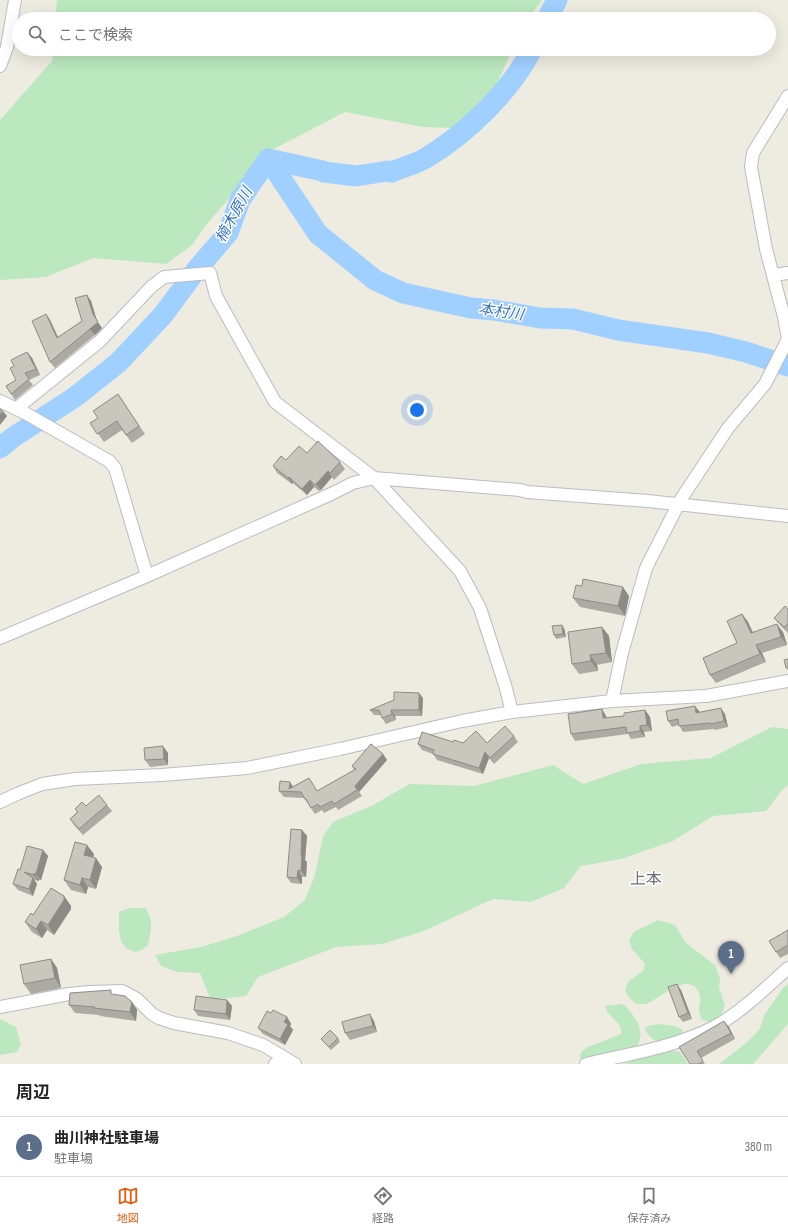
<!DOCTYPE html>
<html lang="ja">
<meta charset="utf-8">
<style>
:root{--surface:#fff;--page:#f2f2f2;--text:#222;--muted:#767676;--line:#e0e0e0;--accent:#ea580c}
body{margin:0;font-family:"Sofia Sans Condensed","Noto Sans JP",sans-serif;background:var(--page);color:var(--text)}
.you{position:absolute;left:417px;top:410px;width:14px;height:14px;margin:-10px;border:3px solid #fff;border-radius:50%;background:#1a73e8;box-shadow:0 0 0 6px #1a73e833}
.badge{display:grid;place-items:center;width:26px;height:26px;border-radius:50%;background:var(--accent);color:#fff;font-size:13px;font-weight:700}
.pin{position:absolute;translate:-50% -33px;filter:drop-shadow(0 1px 2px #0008)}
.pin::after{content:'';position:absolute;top:21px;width:14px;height:12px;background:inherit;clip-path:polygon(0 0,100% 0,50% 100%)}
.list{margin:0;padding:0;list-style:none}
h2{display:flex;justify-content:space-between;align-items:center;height:52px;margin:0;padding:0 16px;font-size:17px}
h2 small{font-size:13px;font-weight:400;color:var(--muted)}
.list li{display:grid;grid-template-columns:26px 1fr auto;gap:12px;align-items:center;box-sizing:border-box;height:60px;padding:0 16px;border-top:1px solid var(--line)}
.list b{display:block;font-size:15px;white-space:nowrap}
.list p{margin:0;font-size:13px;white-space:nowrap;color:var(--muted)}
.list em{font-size:13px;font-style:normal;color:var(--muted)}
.icon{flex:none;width:22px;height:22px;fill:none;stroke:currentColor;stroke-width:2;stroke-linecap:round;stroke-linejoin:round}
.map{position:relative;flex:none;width:788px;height:1064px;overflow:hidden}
.search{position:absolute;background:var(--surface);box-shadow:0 4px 16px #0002;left:12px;right:12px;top:12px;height:44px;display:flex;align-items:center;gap:10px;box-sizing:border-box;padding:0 14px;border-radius:22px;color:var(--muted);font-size:15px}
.sheet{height:112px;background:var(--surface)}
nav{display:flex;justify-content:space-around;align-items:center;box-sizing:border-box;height:56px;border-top:1px solid var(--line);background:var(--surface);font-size:11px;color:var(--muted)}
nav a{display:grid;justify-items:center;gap:2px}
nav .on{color:var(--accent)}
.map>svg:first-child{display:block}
</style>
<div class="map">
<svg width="788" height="1064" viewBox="0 0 788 1064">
<rect width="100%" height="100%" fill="#eeece1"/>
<path fill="#bbe8be" d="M57,0H542L528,19H55Z
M53,49H513L496,85L455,128L423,127L345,112L270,151L206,225L192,245L166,264L93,258L46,277L0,280V120L52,61Z
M772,727L788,729V785L783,789L766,811L713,816L673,841L621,859L581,866L564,888L531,902L493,899L424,931L382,944L336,947L258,977L246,996L211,1000L200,973L177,972L161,966L155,955L201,947L237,936L284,917L305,900L315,875L323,836L333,822L371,806L410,784L474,786L553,765L583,784L641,764L711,758Z
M129,908H146L151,920V930L148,945L142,950L135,952L126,948L121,941L119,931V912Z
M658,920L675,925L686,943L715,965L720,978L719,988L725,1005L721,1016L710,1022L701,1019C701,1016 699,1013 699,1010C699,1003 702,998 698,991C687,971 658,1000 646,1004C643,1004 639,1004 636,1004L629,997L625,990L629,981L643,971L645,964L632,949L629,940L634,932Z
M788,984V1024L753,1064H719L746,1043L759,1030L765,1014L783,988Z
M623,1004C635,1015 648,1034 635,1048L582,1062L580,1056L582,1051L588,1047L621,1034C624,1022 608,1019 605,1006Z
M0,1019L16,1027L21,1044L17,1052L0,1055Z
M658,1024L674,1026L683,1030C676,1047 651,1047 645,1028L649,1026Z
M665,1050L680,1052L688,1064H623Z"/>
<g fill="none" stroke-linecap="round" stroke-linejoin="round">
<path stroke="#a0d0ff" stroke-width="21" d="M547,19L557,0
M268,159L318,234L375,280L403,293L471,308L494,310L540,318L573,319L618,330L708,343L746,352L788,366
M268,159L323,171L324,172L356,176L388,171L392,172C403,167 416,164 426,158C466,134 511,91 532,49
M0,448L12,438L75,397L119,362L163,315L197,269L228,233L240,200L268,159"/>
<g stroke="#b9bcc2" stroke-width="14">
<path id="minor" d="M0,66L7,47L15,0
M774,275L788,273
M0,401L25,413L109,461L115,468L147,576
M17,408L100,341L151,287L164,277L210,273L216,296L275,402L374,478L460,571L480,608L505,685L512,712
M0,638L147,576L331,494L353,483L374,478L520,490L527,492L648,501L788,516
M612,701L622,653L646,568L681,499L728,428L765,384L788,339L784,317L766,249L751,167L753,153L788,96
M0,802L17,794L42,784L75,779L162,775L247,768L340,749L462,721L512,712L612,701L706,696L788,681
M0,1007L69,994L90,992L122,991L137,999L152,1014L159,1018L174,1023L228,1033L263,1045L295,1064
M275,1064L285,1058
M586,1064C628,1054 676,1047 714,1027C739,1014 767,987 788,968"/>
</g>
<use href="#minor" stroke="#fff" stroke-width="12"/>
</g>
<path fill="#adaaa3" d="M87,295L91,301L97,321L102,328L95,335L55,368L50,362L46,314L50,320L58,337L82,321Z
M27,352L32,358L40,375L29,380L33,385L15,400L6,386L16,380L14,366Z
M118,394L145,434L132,443L122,430L104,442L90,423L98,418Z
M307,453L340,462L345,469L334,480L332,477L321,490L319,491L314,487L307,495L293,483L292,484L277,473L273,466L286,460Z
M629,596L625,616L580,607L573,598Z
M788,609V633L779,624L774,618Z
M742,614L748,622L753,632H783L787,645L762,653L766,662L716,683L710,675L737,643Z
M602,627L609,636L612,662L597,665L598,671L579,674L572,664Z
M564,628L566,637L556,639L554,635Z
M423,698L422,716H395L396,720L386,724L382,718V715H374L370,710Z
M602,709L606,716L607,718L624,716L645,710L650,717L652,731L644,732L645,737L631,739L628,734L575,741L571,734Z
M700,712L725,714L728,727L715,730L714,729L683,732L679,725L672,727L668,721Z
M514,736L518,742L494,764L489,758L483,774L437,760L433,754L422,750L418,744L453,742L463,743H487Z
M168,753V765L150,767L145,760Z
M383,754L387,760L359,792L362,796L338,810L336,807L324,813L322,810L315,814L304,798L284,797L279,791L293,787L309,778L317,791L354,770L352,766Z
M107,805L112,811L83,835L74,825L70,819L77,812L75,809L86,806Z
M302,830L307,836L305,860L307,862L306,877H302V884L291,883L287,877Z
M43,850L48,856L41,880H39L38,881L34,880L37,884L33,896L18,890L13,884L20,870Z
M94,854L93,857L102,867L96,889L88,887L86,894L71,890L64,880Z
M64,896L71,906V909L54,935L47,930L42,938L32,932L25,922L33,915Z
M788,930V954L780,958L776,952Z
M51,959L57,968L61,988L31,994L24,984Z
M681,990L692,1019L683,1022L679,1017Z
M114,995L132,1002L137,1010L136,1021L100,1016L99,1015L75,1013L69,1005Z
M227,1000L232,1006L230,1020L198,1016L194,1010Z
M271,1013L287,1017L291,1024L290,1026L293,1030L285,1045L263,1034L258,1028Z
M374,1021L377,1032L350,1040L345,1033Z
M729,1027L735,1039L701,1058L705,1064H690L679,1047Z
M338,1038L340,1042L331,1050L321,1039Z"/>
<path fill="#8d8b85" d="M87,295L91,301L97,321L102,328L95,335L90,329L93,314Z
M46,314L50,320L61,344L57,338Z
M27,352L32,358L40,375L36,369Z
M3,411L7,416L0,425V415Z
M328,471L332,477L321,490L316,484Z
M289,477L293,483L292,484L288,478Z
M310,480L314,487L307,495L302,489Z
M623,587L629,596L625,616L618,606Z
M742,614L748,622L756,641L751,633Z
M777,624L783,632L787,645L781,637Z
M562,625L564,628L566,637L563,634Z
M602,627L609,636L612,662L606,653Z
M756,645L762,653L766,662L760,654Z
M590,655L597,665L598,671L591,661Z
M419,693L423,698L422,716L419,710Z
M695,706L700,712L696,713Z
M721,708L725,714L728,727L724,721Z
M602,709L606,716L608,725L603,718Z
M391,710L395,716L396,720L392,714Z
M645,710L650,717L652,731L647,725Z
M640,726L644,732L645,737L640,731Z
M163,746L168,753V765L164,759Z
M485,752L489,758L483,774L479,768Z
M383,754L387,760L359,792L362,796L355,786Z
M290,782L294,788L289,789Z
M302,830L307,836L305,860L307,862L306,877L301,871V855Z
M87,845L94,854L91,865L84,855Z
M43,850L48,856L41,880L36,874Z
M96,858L102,867L96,889L90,880Z
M298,870L302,877V884L297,878Z
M34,873L39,880L38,881L34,875Z
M33,878L37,884L33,896L29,889Z
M82,878L88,887L86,894L80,885Z
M64,896L71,906V909L54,935L48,925Z
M41,921L47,930L42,938L36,929Z
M51,959L57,968L61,988L55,978Z
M677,984L681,990L692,1019L688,1013Z
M227,1000L232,1006L230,1020L226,1014Z
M132,1002L137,1010L136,1021L130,1012Z
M370,1014L374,1021L377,1032L373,1026Z
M287,1017L291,1024L290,1026L293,1030L285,1045L280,1039L284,1022Z
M724,1021L729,1027L735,1039L731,1033Z"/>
<path fill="#c9c6be" stroke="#8d8b85" d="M87,295L93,314L98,322L90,329L50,362L32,321L46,314L57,338L82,321L75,298Z
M27,352L36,369L25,373L29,379L11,394L6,386L16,380L10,368L14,366L11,360Z
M118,394L139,426L126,435L117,421L97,434L90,423L98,418L93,411Z
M0,409L3,411L0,415Z
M318,441L340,462L330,473L328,471L316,484L315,485L310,480L302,489L289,477L288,478L273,466L281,456L286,460L299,446L307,453Z
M583,579L623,587L618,606L573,598L576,585L582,586Z
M785,606L788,609V624L784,627L774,618Z
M742,614L751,633L777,624L781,637L756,645L760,654L710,675L703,658L737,643L727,621Z
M562,625L563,634L554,635L552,626Z
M602,627L606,653L590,655L591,661L572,664L568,632Z
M788,659V669L786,668L784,660Z
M394,692L419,693V710H391L392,714L382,718L379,710H370L394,700Z
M695,706L696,713L721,708L724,721L711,724L710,723L679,726L678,719L668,721L666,711Z
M602,709L603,718L624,716V713L645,710L647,725L640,726V731L627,733L626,727L571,734L568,714Z
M505,726L514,736L490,758L485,752L479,768L433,754L434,750L418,744L422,732L453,742L454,740L463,743L476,731L487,743Z
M371,744L383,754L355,786L357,790L334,804L332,801L320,807L318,804L311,808L306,799H305L301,792L279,791L280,781L290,782L289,789L309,778L317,791L356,769L352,766Z
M163,746L164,759L145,760L144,748Z
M99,795L107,805L79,829L70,819L78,812L75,809L82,802L86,806Z
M291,829L302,830L301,855H302L301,871L298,870L297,878L287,877Z
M75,842L87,845L84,855L96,858L90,880L82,878L80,885L64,880Z
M27,846L43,850L36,874L34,873V875L24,872L33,878L29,889L13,884L18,869L20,870Z
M51,888L64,896V900L48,925L41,921L36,929L25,922L31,913L33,915Z
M788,930V945L776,952L769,941Z
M51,959L55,978L24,984L20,965Z
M677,984L688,1013L679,1017L668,987Z
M111,990V994L125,996L132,1002L130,1012L94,1008L95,1007L69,1005L70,993Z
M196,996L227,1000L226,1014L194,1010Z
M273,1010L287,1017L284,1022L288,1024L280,1039L258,1028L267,1011L271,1013Z
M370,1014L373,1026L345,1033L342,1022Z
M724,1021L731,1033L697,1051L703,1061L699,1064H690L679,1047Z
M330,1030L338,1038L329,1047L321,1039Z"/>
<g text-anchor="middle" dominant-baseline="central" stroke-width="3" stroke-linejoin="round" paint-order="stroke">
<g font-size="15" font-style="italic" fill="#3773c3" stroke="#fff">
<text transform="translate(234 215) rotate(-61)">楠木原川</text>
<text transform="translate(501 312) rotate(9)">本村川</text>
</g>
<g font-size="16" fill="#6b6f76" stroke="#fff">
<text x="646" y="879">上本</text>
</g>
</g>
</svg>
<div class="you"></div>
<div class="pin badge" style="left:731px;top:974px;background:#5c6f8a">1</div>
<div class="search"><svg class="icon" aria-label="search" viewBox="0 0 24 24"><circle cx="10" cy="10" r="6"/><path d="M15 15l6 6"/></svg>ここで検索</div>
</div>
<section class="sheet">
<h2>周辺<small></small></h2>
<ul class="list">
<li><span class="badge" style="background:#5c6f8a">1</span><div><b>曲川神社駐車場</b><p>駐車場</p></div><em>380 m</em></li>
</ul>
</section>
<nav>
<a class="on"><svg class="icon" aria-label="map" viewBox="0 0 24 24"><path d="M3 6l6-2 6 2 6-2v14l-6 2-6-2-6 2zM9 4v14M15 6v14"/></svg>地図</a>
<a><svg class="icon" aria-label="directions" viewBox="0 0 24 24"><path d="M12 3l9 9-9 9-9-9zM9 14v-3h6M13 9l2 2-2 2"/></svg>経路</a>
<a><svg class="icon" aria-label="saved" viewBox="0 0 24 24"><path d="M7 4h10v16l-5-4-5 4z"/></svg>保存済み</a>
</nav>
